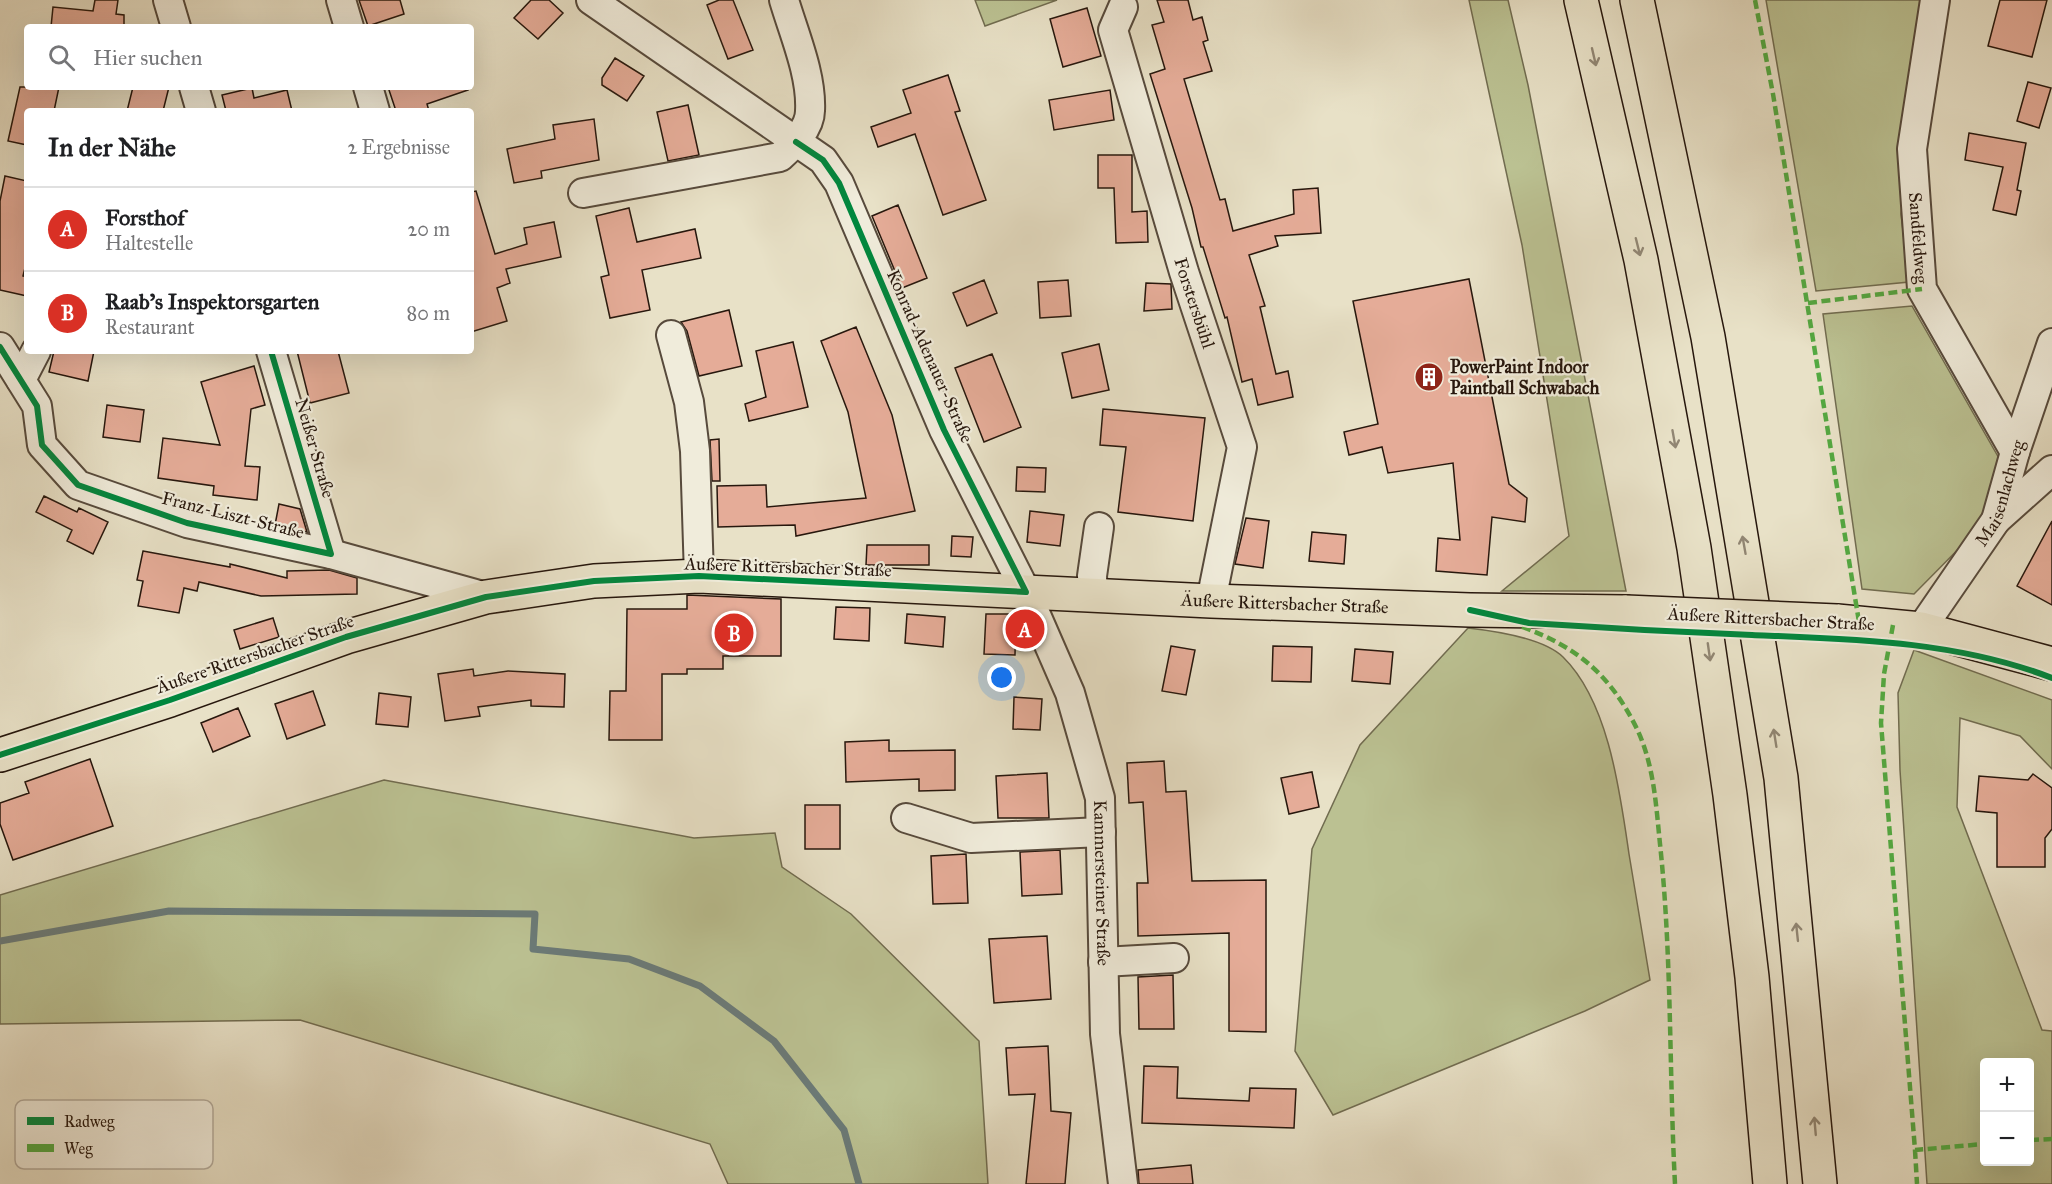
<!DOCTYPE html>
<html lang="de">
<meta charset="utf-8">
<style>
:root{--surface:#fff;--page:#f2f2f2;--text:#202124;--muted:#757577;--line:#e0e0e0;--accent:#d93025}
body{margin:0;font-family:"IM FELL Great Primer",serif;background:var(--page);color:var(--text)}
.controls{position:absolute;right:18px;bottom:18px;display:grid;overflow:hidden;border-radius:6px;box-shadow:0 6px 24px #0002}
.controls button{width:54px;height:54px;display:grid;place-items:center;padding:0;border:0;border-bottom:2px solid var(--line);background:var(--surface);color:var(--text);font:30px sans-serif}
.you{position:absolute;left:1002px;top:678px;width:21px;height:21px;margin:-15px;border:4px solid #fff;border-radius:50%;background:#1a73e8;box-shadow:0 0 0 9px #1a73e833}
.badge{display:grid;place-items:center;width:39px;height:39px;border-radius:50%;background:var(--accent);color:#fff;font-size:20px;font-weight:700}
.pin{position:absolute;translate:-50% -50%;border:3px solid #fff;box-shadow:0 2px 6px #0006}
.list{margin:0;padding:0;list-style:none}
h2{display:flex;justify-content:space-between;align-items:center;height:78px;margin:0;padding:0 24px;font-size:26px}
h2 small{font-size:20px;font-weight:400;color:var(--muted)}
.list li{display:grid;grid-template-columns:39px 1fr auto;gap:18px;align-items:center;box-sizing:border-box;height:84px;padding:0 24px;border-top:2px solid var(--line)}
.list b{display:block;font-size:22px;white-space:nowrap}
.list p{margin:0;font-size:20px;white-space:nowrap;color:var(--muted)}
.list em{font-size:20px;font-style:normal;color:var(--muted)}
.icon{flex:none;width:33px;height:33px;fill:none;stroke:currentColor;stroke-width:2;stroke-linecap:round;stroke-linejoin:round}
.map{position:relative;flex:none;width:2052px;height:1184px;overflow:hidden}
.search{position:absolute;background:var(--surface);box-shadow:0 6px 24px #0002;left:24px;top:24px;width:450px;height:66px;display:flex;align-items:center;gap:15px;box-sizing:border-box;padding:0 21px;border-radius:6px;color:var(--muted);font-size:22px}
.panel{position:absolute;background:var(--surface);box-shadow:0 6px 24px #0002;left:24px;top:108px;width:450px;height:246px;border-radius:6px}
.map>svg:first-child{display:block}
</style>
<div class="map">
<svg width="2052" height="1184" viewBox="0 0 2052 1184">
<rect width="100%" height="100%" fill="#e8e1c7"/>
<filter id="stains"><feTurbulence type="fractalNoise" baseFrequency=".00333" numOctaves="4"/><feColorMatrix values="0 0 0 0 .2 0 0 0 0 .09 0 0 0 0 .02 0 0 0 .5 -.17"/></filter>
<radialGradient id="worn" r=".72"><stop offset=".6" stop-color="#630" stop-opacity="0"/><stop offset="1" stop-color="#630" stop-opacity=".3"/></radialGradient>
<path fill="#bbc192" stroke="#716c50" stroke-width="1.5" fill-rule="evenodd" d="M975,0H1057L985,26Z
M1469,0H1508L1528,85L1626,591H1502L1569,536L1522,245Z
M1766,0H1927L1901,214L1909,282L1816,291Z
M1912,306L2004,467L1987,520L1914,594L1862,589L1823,314Z
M1468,628C1495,631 1543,638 1563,657C1609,702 1620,793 1629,854C1636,896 1643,938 1650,980L1585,1011L1333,1115L1295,1051L1312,849L1360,745Z
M1914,650L2052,700V769L2020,736L1960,718L1957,807L2042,1030L2052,1031V1184H1927L1900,770L1898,693ZM1984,1062H2030V1162H1984Z
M384,780L694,838L775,833L782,867L851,914L979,1041L988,1184H728L710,1144L300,1020L0,1024V895Z"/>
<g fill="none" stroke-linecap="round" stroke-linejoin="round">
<path stroke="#6b7a77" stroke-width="7" d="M0,941L169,911L535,914L533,949L629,959L700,986L774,1041L844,1130L859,1184"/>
</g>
<path fill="#e5ac98" stroke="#27170d" stroke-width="1.5" d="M95,0H118L116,14L124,15V27H51L53,7L93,11Z
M359,0H400L404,14L368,26Z
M531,0H549L563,13L538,39L514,18Z
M719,0H733L753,50L728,59L707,5Z
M1157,0H1188L1193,20L1202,17L1208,40L1203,42L1212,71L1184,79L1220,200L1225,199L1233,231L1294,214L1293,190L1318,188L1321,233L1275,236L1278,246L1249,255L1265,306L1260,307L1276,374L1288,371L1293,397L1258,405L1252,379L1242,382L1227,317L1225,318L1203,247H1201L1192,208L1150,74L1165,69L1152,25L1164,22Z
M2000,0H2047L2032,57L1988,46Z
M1087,8L1101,56L1063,67L1050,19Z
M615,58L644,76L627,101L602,85V78Z
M948,75L960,111L955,112L986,200L943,215L915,134L878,147L871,127L911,113L903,90Z
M2028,82L2051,88L2039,128L2017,121Z
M20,87H59L54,111H27V145L8,141Z
M133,87H169L163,111H127Z
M388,87H467L468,90L427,104L429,111H396Z
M252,88L254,98L287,90L292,111H226L222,95Z
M1110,90L1114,120L1054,130L1049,100Z
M688,105L699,155L668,161L657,112Z
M594,119L599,160L541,171L542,178L514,183L507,149L555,139L553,125Z
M1969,133L2026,143L2017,190L2021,191L2016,215L1993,210L2003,167L1965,160Z
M1098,155H1132V212L1147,211L1148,242L1116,243L1114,188H1098Z
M5,176L27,181V260L23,276L27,277V296L0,290V201Z
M476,191L495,254L527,244L524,228L554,222L561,257L506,269L510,283L497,288L507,321L471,332V192Z
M898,205L927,278L902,288L872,216Z
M629,208L637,242L695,229L701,258L642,270L650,310L610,318L601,277L609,275L596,216Z
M1469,279L1509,484L1527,498L1525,522L1492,517L1487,575L1436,571L1438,538L1460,540L1453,463L1388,473L1382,447L1349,455L1344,432L1378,424L1353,301Z
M984,280L997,313L967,326L953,293Z
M1068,280L1071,316L1040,318L1038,282Z
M1146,283L1171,284L1172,309L1144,311Z
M729,310L742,366L699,376L687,331L681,322Z
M856,327L892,415L915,511L796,536L795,525L718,527L717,486L766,485L767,507L866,498L848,412L821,341Z
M793,342L808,407L749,421L745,404L766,397L756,351Z
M1099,344L1109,390L1072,398L1062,353Z
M54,351H94L88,381L49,372Z
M297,351H338L349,393L310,403Z
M992,354L1021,427L984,442L955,368Z
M254,366L265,405L251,409L245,466L260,467L257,500L213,495L214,486L158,478L163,438L220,445L201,382Z
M107,405L144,410L140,442L103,437Z
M1103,409L1205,418L1193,521L1118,512L1126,447L1100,445Z
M719,439L720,481H712L710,440Z
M1017,467L1046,468L1045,492L1016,491Z
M44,496L77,512L79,508L108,522L93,554L67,541L72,530L36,512Z
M279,504L300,509L307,532L275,525Z
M1030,511L1064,515L1060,546L1027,542Z
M1246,518L1269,521L1263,568L1235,564Z
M2052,521V605L2017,586Z
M1312,532L1346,535L1344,564L1309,561Z
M952,536L973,537L971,557L951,556Z
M867,545H929V565H866Z
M143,551L230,567V564L287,578V571L329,570L357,578V594L261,596L199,582L197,591L184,588L179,613L138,606L143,581L137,580Z
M687,595L781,599V656H723V669H687V674H662V740H609L610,691H626L627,609H687Z
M836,607L870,608L869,641L834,639Z
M907,614L945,617L943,647L905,643Z
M986,614H1016L1015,655L984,654Z
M273,618L279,637L240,649L234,630Z
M1171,646L1195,650L1186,695L1162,691Z
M1273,646L1312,647L1311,682L1272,681Z
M1355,649L1393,652L1390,684L1352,681Z
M473,669L474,676L508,671L565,674L564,707L531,706V700L478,707L480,716L445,721L438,674Z
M313,691L325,725L287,739L275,704Z
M379,693L411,697L408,727L376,724Z
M1014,697L1042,699L1040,730L1013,729Z
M238,708L250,736L213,752L201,723Z
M889,740V751L955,750V790L919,791V779L846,782L845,742Z
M90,759L113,826L13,860L0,824V803L29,793L25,782Z
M1164,761L1166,792L1186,791L1192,881L1266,880V1032L1229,1031V933L1138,936L1137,883H1148L1143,802L1129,803L1127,763Z
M1312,772L1319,807L1289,814L1281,778Z
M1047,773L1049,818H998L996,776Z
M2033,774L2052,788V829L2045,838V867H1997V813L1976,811L1979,776L2028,780Z
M805,805H840V849H805Z
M1060,850L1062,894L1022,896L1020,852Z
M966,854L968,903L933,904L931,856Z
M1047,936L1051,999L994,1003L989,939Z
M1173,975L1174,1029H1139L1138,977Z
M1048,1046L1051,1111L1071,1113L1065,1184H1026L1035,1094L1009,1095L1006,1048Z
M1144,1066L1178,1067L1177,1098L1249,1101L1250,1088L1296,1089L1294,1128L1142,1123Z
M1191,1165L1193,1184H1139L1138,1170Z"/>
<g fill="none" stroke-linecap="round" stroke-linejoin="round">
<g stroke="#574a3c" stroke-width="32">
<g id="minor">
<path d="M168,0L176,27"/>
<path d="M341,0L349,27"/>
<path id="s1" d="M591,0L823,160L839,183L944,430L1026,592L1070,693L1100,798L1105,1034L1123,1184"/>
<path id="s2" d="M1935,0L1912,149L1922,289L2015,452"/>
<path id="s3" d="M1123,7L1113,30L1184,272L1242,447L1211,601"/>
<path d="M194,87L201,111"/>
<path d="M368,87L375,111"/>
<path d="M583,193L780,157C792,146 810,128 810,111C812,75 794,34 784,0"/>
<path d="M671,335L689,402L695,451L699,576"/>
<path d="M0,347L37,406L42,445L78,485L187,523L331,554L486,597"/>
<path d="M271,351L331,554"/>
<path d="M21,380L36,351"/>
<path d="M1996,520L2052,470"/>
<path d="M1093,595L1092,576L1099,527"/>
<path id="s4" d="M1921,629L1996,520L2015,452L2052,343"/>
<path d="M906,818L971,838L1101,832"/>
<path d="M1103,962L1174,958"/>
</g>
</g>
<g stroke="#27170d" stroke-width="36">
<g id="major">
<path d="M1837,621L1921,629L2052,664"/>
<path id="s5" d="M0,755L170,700L346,637L486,597L594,581L699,576L1211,601L1470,610L1626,612"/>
</g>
</g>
<g stroke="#27170d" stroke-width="36">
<path id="highway" d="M1581,0L1641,260L1694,548L1730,795L1752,977L1770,1184
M1637,0L1708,337L1781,778L1820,1184"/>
</g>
<use href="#minor" stroke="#f0ecdb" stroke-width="28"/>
<use href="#major" stroke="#e8e1c7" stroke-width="33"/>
<use href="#highway" stroke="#e8e1c7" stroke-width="33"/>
<g stroke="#27170d" stroke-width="36" stroke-linecap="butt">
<path id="major-bridge" d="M1626,612L1837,621"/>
</g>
<use href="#major-bridge" stroke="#e8e1c7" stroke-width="33"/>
<path stroke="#53a941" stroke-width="4.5" stroke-dasharray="9 4.5" stroke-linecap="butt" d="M1755,0L1773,94L1859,622
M1808,303L1922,289
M1893,625L1884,674L1881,723L1915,1150L1984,1144
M1522,627C1578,647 1611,676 1637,729C1654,765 1656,805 1660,844C1672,957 1669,1071 1675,1184
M2030,1140L2052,1139
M1915,1150L1917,1184"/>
<g stroke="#f0ecdb" stroke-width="10">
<path id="cycleway" d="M0,347L37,406L42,445L78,485L187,523L331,554L271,351
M1470,610L1529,623C1603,628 1677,632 1752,635C1853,639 1957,641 2052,678
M0,755L170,700L346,637L486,597L594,581L699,576L1026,592L944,430L839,183L823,160L796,142"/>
</g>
<use href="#cycleway" stroke="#00873e" stroke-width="6"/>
</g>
<defs><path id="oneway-shaft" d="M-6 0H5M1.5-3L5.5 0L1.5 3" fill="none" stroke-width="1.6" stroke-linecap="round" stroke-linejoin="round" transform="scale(1.5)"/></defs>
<g stroke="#918673">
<use href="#oneway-shaft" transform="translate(1594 57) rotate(77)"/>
<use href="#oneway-shaft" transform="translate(1638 247) rotate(76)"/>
<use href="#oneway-shaft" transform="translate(1674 439) rotate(80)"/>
<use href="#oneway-shaft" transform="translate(1744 545) rotate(-100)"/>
<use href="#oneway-shaft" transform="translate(1709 652) rotate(82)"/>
<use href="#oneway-shaft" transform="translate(1775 738) rotate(-99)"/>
<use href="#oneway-shaft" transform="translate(1797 932) rotate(-96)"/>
<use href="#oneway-shaft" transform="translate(1815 1126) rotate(-95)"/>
</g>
<defs>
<g id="building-disc" transform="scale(1.5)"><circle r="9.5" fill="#8f2418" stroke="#f0ecdb"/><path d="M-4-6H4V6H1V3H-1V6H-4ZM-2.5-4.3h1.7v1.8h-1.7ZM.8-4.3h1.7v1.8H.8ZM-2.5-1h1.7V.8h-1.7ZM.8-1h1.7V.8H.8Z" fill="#fff"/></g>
</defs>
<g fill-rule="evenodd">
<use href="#building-disc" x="1429" y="377"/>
</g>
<g text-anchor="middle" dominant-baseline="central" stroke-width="4.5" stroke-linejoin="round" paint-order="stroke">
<g font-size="18" fill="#27170d" stroke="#f0ecdb">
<text stroke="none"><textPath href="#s2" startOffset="240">Sandfeldweg</textPath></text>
<text stroke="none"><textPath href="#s3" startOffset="310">Forstersbühl</textPath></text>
<text transform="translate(930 356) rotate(66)">Konrad-Adenauer-Straße</text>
<text transform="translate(315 448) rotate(74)">Neißer Straße</text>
<text stroke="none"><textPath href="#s4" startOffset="159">Maisenlachweg</textPath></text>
<text transform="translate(233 515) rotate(14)">Franz-Liszt-Straße</text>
<text transform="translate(788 567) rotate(2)">Äußere Rittersbacher Straße</text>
<text stroke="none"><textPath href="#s5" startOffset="1312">Äußere Rittersbacher Straße</textPath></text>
<text transform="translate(1771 619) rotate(3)">Äußere Rittersbacher Straße</text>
<text transform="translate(255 654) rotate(-19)">Äußere Rittersbacher Straße</text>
<text stroke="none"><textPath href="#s1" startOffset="1064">Kammersteiner Straße</textPath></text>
</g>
<g font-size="18" font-weight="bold" fill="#27170d" stroke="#f0ecdb" text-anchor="start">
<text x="1450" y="367">PowerPaint Indoor<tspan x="1450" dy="21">Paintball Schwabach</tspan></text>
</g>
</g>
<rect x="15" y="1100" width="198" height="69" rx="9" fill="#f0ecdb" stroke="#b4ac9d" stroke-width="1.5"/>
<rect x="27" y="1117" width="27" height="8" fill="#00873e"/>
<rect x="27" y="1144" width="27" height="8" fill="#53a941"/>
<g font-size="16" fill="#27170d">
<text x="64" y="1127">Radweg</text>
<text x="64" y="1154">Weg</text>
</g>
<rect width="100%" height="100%" filter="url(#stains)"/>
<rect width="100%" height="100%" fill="url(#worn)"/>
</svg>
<div class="controls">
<button>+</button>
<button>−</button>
</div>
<div class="you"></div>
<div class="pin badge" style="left:1025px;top:629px">A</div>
<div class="pin badge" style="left:734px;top:633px">B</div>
<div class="search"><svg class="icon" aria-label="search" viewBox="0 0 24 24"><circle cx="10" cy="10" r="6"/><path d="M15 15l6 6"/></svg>Hier suchen</div>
<section class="panel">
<h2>In der Nähe<small>2 Ergebnisse</small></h2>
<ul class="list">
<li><span class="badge">A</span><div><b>Forsthof</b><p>Haltestelle</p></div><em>20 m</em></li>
<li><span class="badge">B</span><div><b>Raab's Inspektorsgarten</b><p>Restaurant</p></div><em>80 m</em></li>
</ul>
</section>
</div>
